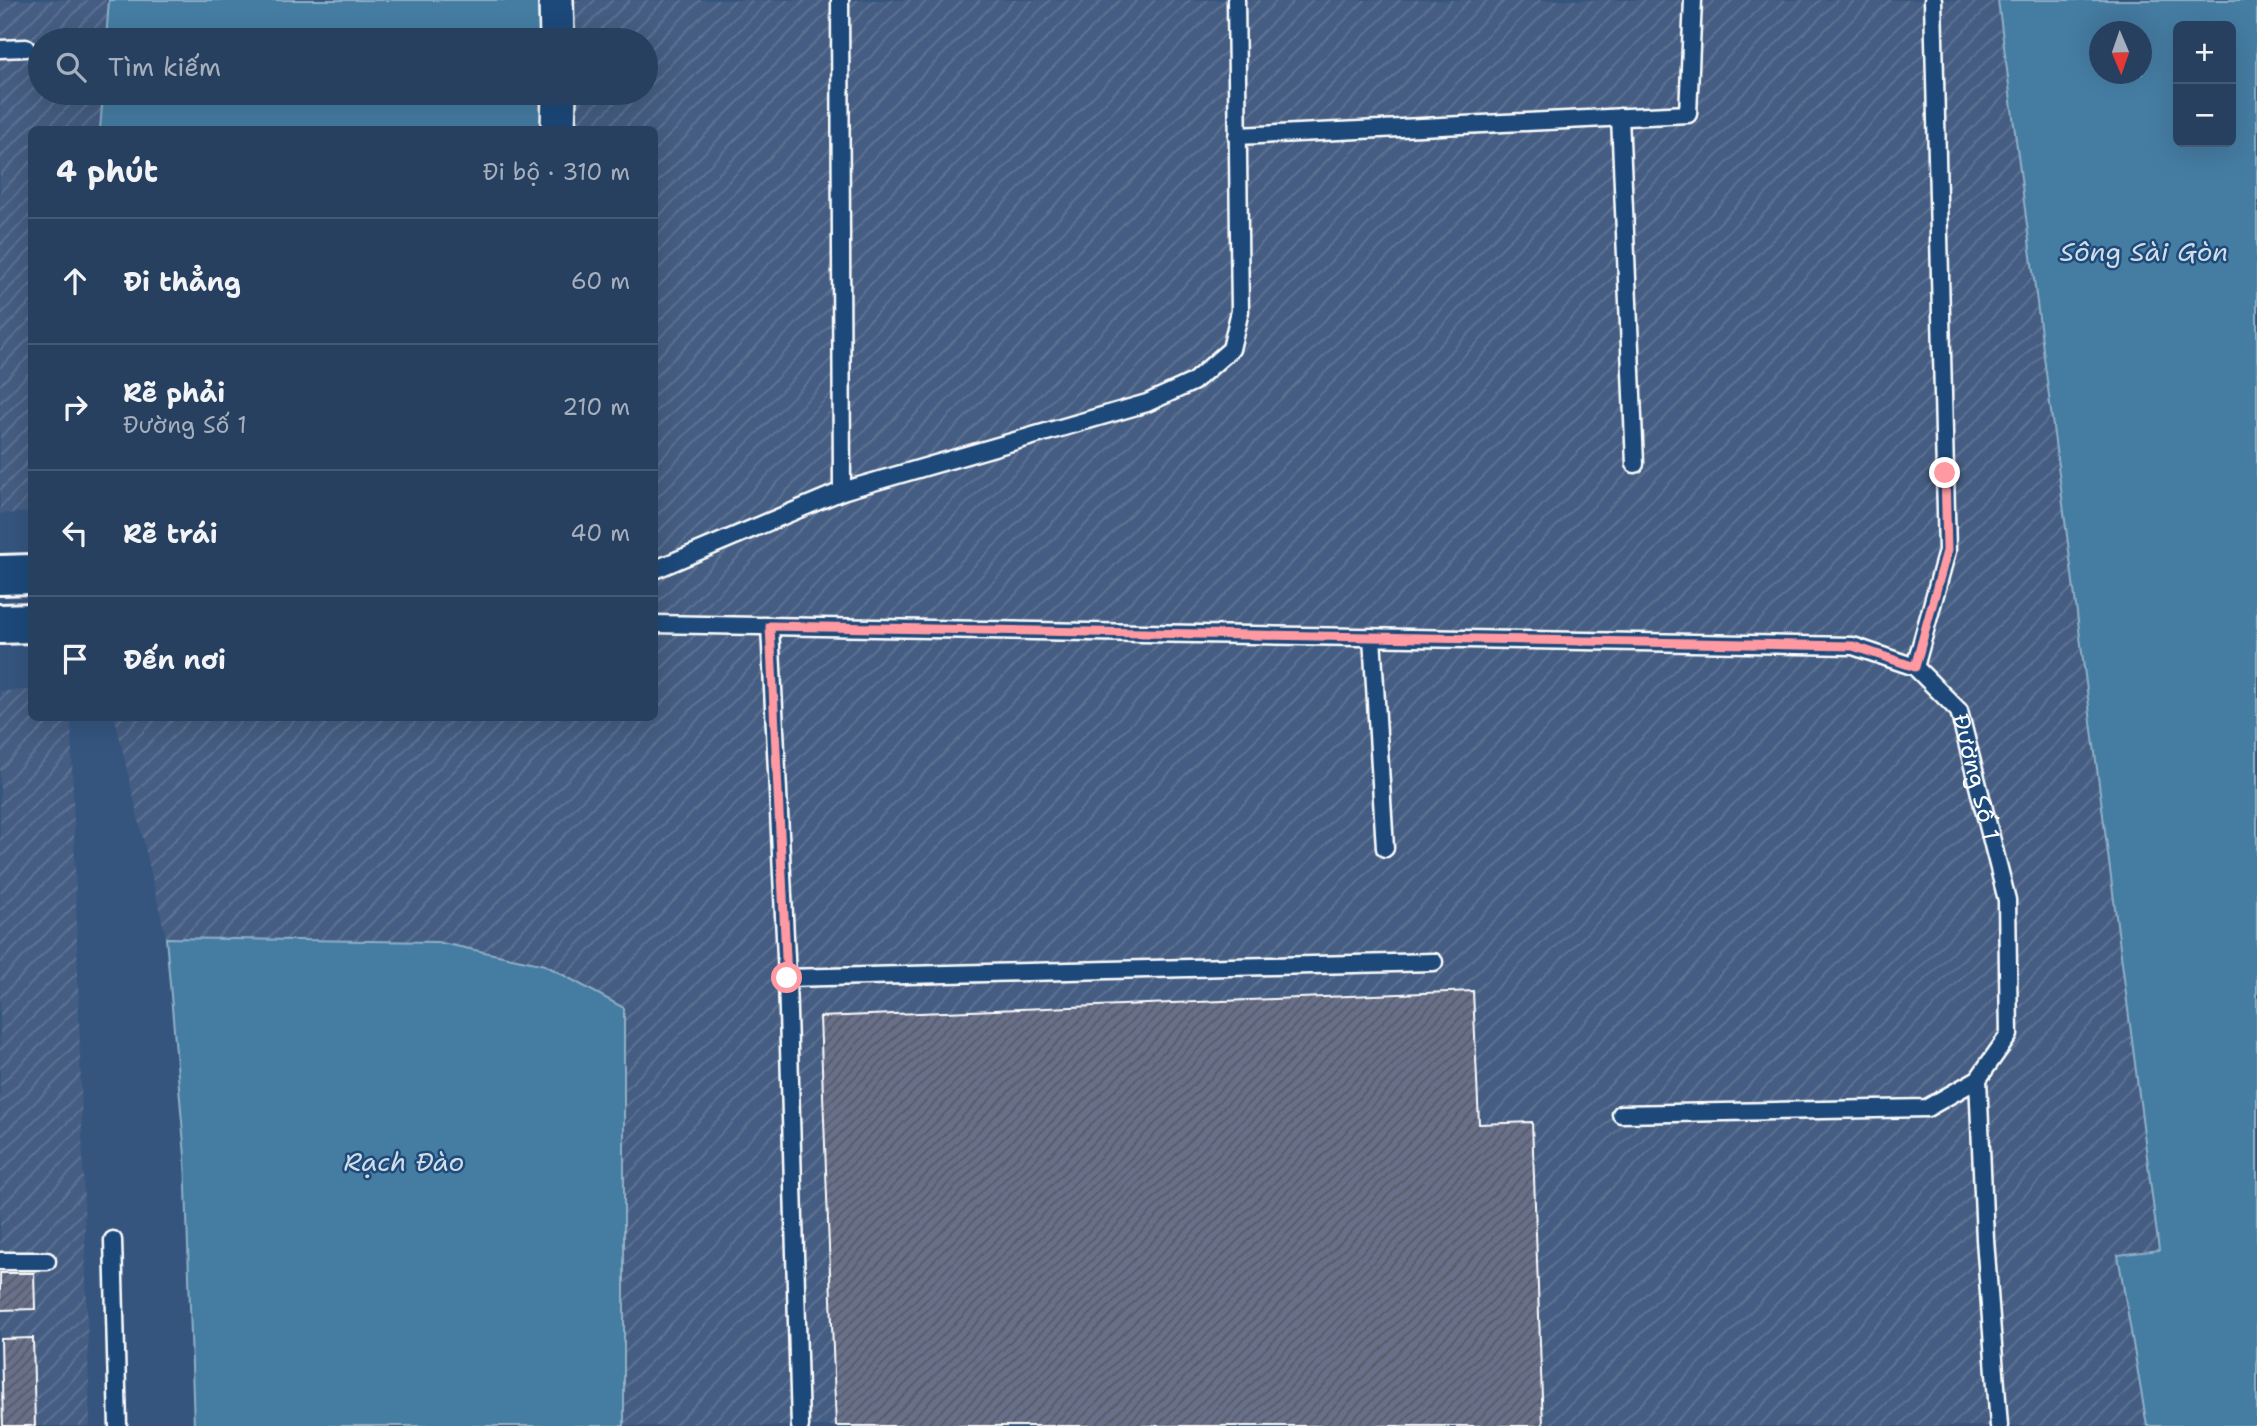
<!DOCTYPE html>
<html lang="vi">
<meta charset="utf-8">
<style>
:root{--surface:#28405f;--page:#344b68;--text:#f1f3f6;--muted:#a5afbd;--line:#445974}
body{margin:0;font-family:"Shantell Sans",sans-serif;background:var(--page);color:var(--text)}
.controls{position:absolute;right:21px;top:21px;display:grid;overflow:hidden;border-radius:10px;box-shadow:0 7px 28px #0002}
.controls button{width:63px;height:63px;display:grid;place-items:center;padding:0;border:0;border-bottom:2px solid var(--line);background:var(--surface);color:var(--text);font:35px sans-serif}
.compass{position:absolute;left:2089px;top:21px;width:63px;height:63px;border-radius:50%;background:var(--surface);box-shadow:0 7px 28px #0002;rotate:178deg}
.stop{position:absolute;width:21px;height:21px;margin:-16px;border:5px solid #ff9aa2;border-radius:50%;background:#fff}
.stop.end{background:#ff9aa2;border-color:#fff;box-shadow:0 2px 7px #0008}
.list{margin:0;padding:0;list-style:none}
h2{display:flex;justify-content:space-between;align-items:center;height:91px;margin:0;padding:0 28px;font-size:30px}
h2 small{font-size:23px;font-weight:400;color:var(--muted)}
.list li{display:grid;grid-template-columns:46px 1fr auto;gap:21px;align-items:center;box-sizing:border-box;height:126px;padding:0 28px;border-top:2px solid var(--line)}
.list b{display:block;font-size:26px;white-space:nowrap}
.list p{margin:0;font-size:23px;white-space:nowrap;color:var(--muted)}
.list em{font-size:23px;font-style:normal;color:var(--muted)}
.icon{flex:none;width:38px;height:38px;fill:none;stroke:currentColor;stroke-width:2;stroke-linecap:round;stroke-linejoin:round}
.map{position:relative;flex:none;width:2257px;height:1426px;overflow:hidden}
.search{position:absolute;background:var(--surface);box-shadow:0 7px 28px #0002;left:28px;top:28px;width:630px;height:77px;display:flex;align-items:center;gap:18px;box-sizing:border-box;padding:0 24px;border-radius:38px;color:var(--muted);font-size:26px}
.panel{position:absolute;background:var(--surface);box-shadow:0 7px 28px #0002;left:28px;top:126px;width:630px;height:595px;border-radius:10px}
.map>svg:first-child{display:block}
</style>
<div class="map">
<svg width="2257" height="1426" viewBox="0 0 2257 1426">
<defs>
<pattern id="industrial-furrows" width="10" height="10" patternUnits="userSpaceOnUse" patternTransform="scale(1.75)"><rect width="10" height="10" fill="#445d82"/><path d="M-1 1l2-2M0 10L10 0M9 11l2-2" fill="none" stroke="#607595"/></pattern>
<pattern id="building-hatch" width="6" height="6" patternUnits="userSpaceOnUse" patternTransform="scale(1.75)"><rect width="6" height="6" fill="#676f8a"/><path d="M-1 1l2-2M0 6l6-6M5 7l2-2" fill="none" stroke="#575a65"/></pattern>
</defs>
<rect width="100%" height="100%" fill="#35557f"/>
<filter id="ink" filterUnits="userSpaceOnUse"><feTurbulence type="fractalNoise" baseFrequency=".0143" numOctaves="2"/><feDisplacementMap in="SourceGraphic" scale="14" xChannelSelector="R" yChannelSelector="G"/><feConvolveMatrix kernelMatrix="1 2 1 2 8 2 1 2 1" color-interpolation-filters="sRGB"/></filter>
<g filter="url(#ink)">
<path fill="url(#industrial-furrows)" d="M0,0H109L106,40H40V93H103L100,129L32,130L31,512L0,514Z
M538,0H1998L2159,1250L2118,1256L2147,1426H624V1008L267,940L166,938L115,718H654V130L542,129V93H646V40H540Z
M31,690L32,718H71L90,1426H0V691Z"/>
<path fill="#457ba2" stroke="#8fb0c7" stroke-width="2" fill-rule="evenodd" d="M109,0H538L540,40H106Z
M1998,0H2257V1426H2147L2118,1255L2159,1250ZM2178,26H2231V142H2178ZM2100,32H2142V74H2100Z
M103,93H542V130H100Z
M166,938L437,942L545,965L624,1008V1426H194L185,1156Z"/>
<path fill="url(#building-hatch)" stroke="#fff" stroke-width="2" d="M1473,991L1479,1124L1532,1122L1543,1426H836L820,1017Z
M0,1273H34L35,1309L0,1310Z
M33,1338L35,1426H3L1,1339Z"/>
<g fill="none" stroke-linecap="round" stroke-linejoin="round">
<g stroke="#fff" stroke-width="21">
<g id="lane">
<path d="M840,0L842,491"/>
<path d="M0,49L26,48"/>
<path d="M1620,117L1635,464"/>
<path d="M1237,136L1688,114L1693,0"/>
<path d="M654,570L842,491L1147,403L1193,382L1231,349L1240,311L1236,0"/>
<path id="s1" d="M654,624L1853,646L1915,667L1959,711L2007,900L2009,1035L1978,1079L1927,1108L1621,1114"/>
<path d="M770,626L787,978L800,1426"/>
<path d="M1372,637L1385,848"/>
<path d="M1915,667L1947,551L1933,0"/>
<path d="M787,978L1434,962"/>
<path d="M1978,1079L1985,1239L1999,1426"/>
<path d="M113,1240L118,1426"/>
<path d="M0,1261H47"/>
</g>
</g>
<g stroke="#fff" stroke-width="38">
<path id="street" d="M556,0L557,40
M558,130L559,93"/>
</g>
<g stroke="#fff" stroke-width="44">
<path id="secondary" d="M0,575L32,574
M0,624L32,623"/>
</g>
<use href="#lane" stroke="#1f4a7a" stroke-width="16"/>
<use href="#street" stroke="#1f4a7a" stroke-width="33"/>
<use href="#secondary" stroke="#1f4a7a" stroke-width="38"/>
</g>
</g>
<g fill="none" stroke-linecap="round" stroke-linejoin="round" filter="url(#ink)">
<path stroke="#ff9aa2" stroke-width="9" d="M787,978L770,626L1853,646L1915,667L1947,551L1945,473"/>
</g>
<g text-anchor="middle" dominant-baseline="central" stroke-width="5" stroke-linejoin="round" paint-order="stroke">
<g font-size="24" fill="#fff" stroke="#1f4a7a">
<text stroke="none"><textPath href="#s1" startOffset="1395">Đường Số 1</textPath></text>
</g>
<g font-size="26" font-style="italic" fill="#d0dee8" stroke="#1f4a7a">
<text x="2144" y="251">Sông Sài Gòn</text>
<text x="404" y="1161">Rạch Đào</text>
</g>
</g>
</svg>
<div class="controls">
<button>+</button>
<button>−</button>
</div>
<svg class="compass" viewBox="-18 -18 36 36"><path d="M0-13l5 13h-10z" fill="#e53935"/><path d="M0 13l5-13h-10z" fill="#a5afbd"/></svg>
<div class="stop" style="left:787px;top:978px"></div>
<div class="stop end" style="left:1945px;top:473px"></div>
<div class="search"><svg class="icon" aria-label="search" viewBox="0 0 24 24"><circle cx="10" cy="10" r="6"/><path d="M15 15l6 6"/></svg>Tìm kiếm</div>
<section class="panel">
<h2>4 phút<small>Đi bộ · 310 m</small></h2>
<ul class="list">
<li><svg class="icon" aria-label="ahead" viewBox="0 0 24 24"><path d="M12 20V5M6 11l6-6 6 6"/></svg><div><b>Đi thẳng</b></div><em>60 m</em></li>
<li><svg class="icon" aria-label="right" viewBox="0 0 24 24"><path d="M7 20v-9h11M14 6l5 5-5 5"/></svg><div><b>Rẽ phải</b><p>Đường Số 1</p></div><em>210 m</em></li>
<li><svg class="icon" aria-label="left" viewBox="0 0 24 24"><path d="M17 20v-9H6M10 6l-5 5 5 5"/></svg><div><b>Rẽ trái</b></div><em>40 m</em></li>
<li><svg class="icon" aria-label="arrive" viewBox="0 0 24 24"><path d="M6 21V4h12l-3 4 3 4H6"/></svg><div><b>Đến nơi</b></div></li>
</ul>
</section>
</div>
